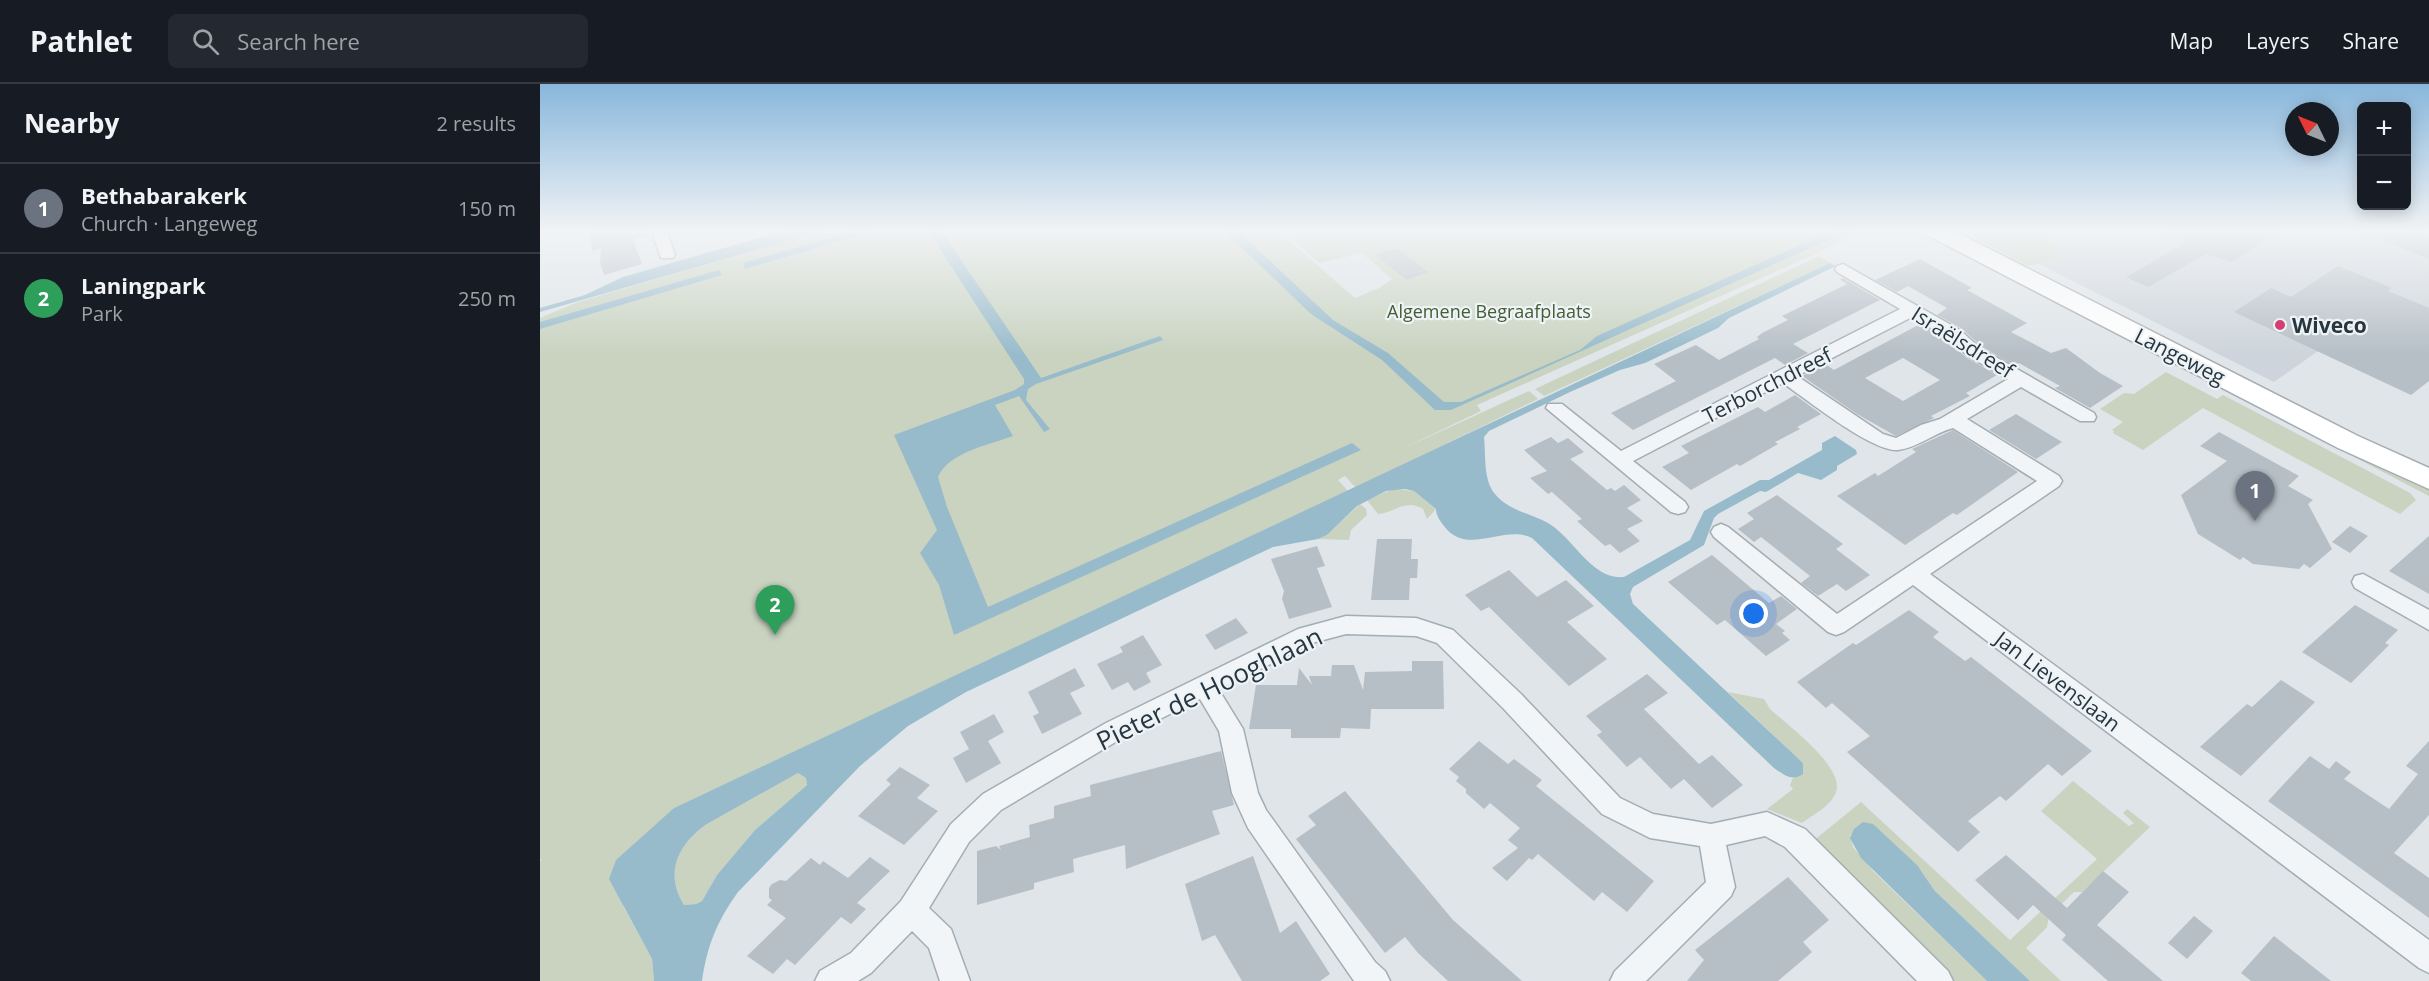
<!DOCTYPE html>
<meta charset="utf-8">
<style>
:root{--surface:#171b24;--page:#242831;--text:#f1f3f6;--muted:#9ea1a6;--line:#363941;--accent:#d43e73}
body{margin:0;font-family:"Open Sans",sans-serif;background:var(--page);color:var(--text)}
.controls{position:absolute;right:18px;top:18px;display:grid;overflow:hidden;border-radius:9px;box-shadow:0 3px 15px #0003}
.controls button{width:54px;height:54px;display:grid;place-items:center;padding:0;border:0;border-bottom:2px solid var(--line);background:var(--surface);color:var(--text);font:30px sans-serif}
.compass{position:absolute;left:1745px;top:18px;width:54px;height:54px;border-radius:50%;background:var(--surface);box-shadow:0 3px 15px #0003;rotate:313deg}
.you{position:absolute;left:1214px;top:530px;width:21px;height:21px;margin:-15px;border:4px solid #fff;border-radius:50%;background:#1a73e8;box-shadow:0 0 0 9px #1a73e833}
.badge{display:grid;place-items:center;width:39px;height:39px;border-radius:50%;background:var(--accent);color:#fff;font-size:20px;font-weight:700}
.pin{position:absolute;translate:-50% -50px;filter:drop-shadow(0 2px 3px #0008)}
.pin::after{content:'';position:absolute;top:32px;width:21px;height:18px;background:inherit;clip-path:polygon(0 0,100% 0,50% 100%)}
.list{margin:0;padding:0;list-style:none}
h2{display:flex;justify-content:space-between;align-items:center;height:78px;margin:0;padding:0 24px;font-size:26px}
h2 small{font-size:20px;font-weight:400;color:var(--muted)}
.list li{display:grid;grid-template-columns:39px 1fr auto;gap:18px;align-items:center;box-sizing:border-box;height:90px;padding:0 24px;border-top:2px solid var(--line)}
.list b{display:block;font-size:22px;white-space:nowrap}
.list p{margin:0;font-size:20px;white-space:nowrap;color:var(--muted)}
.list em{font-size:20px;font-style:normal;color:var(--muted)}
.icon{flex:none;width:33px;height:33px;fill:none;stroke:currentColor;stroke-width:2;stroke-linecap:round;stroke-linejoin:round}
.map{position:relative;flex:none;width:1889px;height:897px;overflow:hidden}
header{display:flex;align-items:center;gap:36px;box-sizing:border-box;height:84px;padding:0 30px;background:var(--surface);border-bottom:2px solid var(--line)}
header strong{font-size:28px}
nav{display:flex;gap:33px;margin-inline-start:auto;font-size:21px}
.search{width:420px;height:54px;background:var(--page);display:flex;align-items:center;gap:15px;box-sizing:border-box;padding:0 21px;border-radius:9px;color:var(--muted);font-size:22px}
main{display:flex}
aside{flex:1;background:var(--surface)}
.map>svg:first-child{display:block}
</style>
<header>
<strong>Pathlet</strong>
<div class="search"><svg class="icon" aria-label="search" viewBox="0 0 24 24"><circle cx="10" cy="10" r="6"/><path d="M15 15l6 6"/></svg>Search here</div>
<nav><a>Map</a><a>Layers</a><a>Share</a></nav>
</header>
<main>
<aside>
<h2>Nearby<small>2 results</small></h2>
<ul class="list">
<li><span class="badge" style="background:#6b7280">1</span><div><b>Bethabarakerk</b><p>Church · Langeweg</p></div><em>150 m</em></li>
<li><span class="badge" style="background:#2e9e5b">2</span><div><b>Laningpark</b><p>Park</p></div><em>250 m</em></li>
</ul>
</aside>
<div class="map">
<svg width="1889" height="897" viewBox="0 0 1889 897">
<rect width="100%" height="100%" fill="#dfe5e9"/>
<path fill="#cdd4db" d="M1437,145H1889V252L1834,228L1734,298L1489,175Z"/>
<path fill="#c9d3c0" d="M287,145H736L815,214L839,204L852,195L822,169L779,179L742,145H1325L1277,169L937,321L941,327L862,365L989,307L998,315L816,404L805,392L798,396L808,407L134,724L83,822L112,875L114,897H0V778L2,775L0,776V234L38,218Z
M1428,145H1478L1521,163L1510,167L1520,173L1494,181H1486L1440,157Z
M1279,172L1290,179L1004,312L995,305Z
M1626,288L1677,315L1683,311L1870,409L1876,416L1860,430L1663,324L1603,366L1573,349L1574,347L1572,346L1583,338L1560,325L1584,309L1594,310Z
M1797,359L1889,402V412L1795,363Z
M853,405L874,407L896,425L887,435L883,425C866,414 854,429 838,430L827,416Z
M820,420L826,425L827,431L811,446L809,456L778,455L787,451Z
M1188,608L1224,615L1230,625C1247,641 1305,683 1296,708C1292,721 1273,731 1262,739L1227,725L1253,705L1250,701L1253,694L1263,690V679Z
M258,689L266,694L267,701L215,746L177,791L162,817L156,820L144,821C124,789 138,760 167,740Z
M1533,697L1589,742L1594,739L1583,729L1587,725L1610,743L1542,808H1534L1509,832L1507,843L1486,864L1521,897H1490L1395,807L1382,788L1310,750L1313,763L1334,788L1447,897H1411L1272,758L1321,718L1470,856L1557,775L1501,727Z"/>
<path fill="#98bbcb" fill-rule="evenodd" d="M250,145H289L0,228V224L45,211L83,193Z
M320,145H340L205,185L203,179Z
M387,145H400L501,294L620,252L623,256L496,300L488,305L486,316L510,345L504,348L479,312L455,321L473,352C449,361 409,368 398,393L407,423L448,523L812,359L821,366L414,551L399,501L380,469L397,446L354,351L475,306L484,300V295Z
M682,145H696L793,236L848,269L904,318H921L1040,266L1057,252L1296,145H1314L1316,149L1299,151L911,326H895L842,276L771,230Z
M1290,179L1296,182L1189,234L1178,244L1105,279L1080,286L1030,308L949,347L944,353C946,371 943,396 955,410C969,427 990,429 1008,439C1034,454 1051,496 1084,493L1150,456L1164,427L1220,396H1229L1282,366V359L1295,352L1316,366L1317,370L1297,382V386L1281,396L1258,389L1226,408L1220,407L1178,430L1174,434L1164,461L1093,503L1090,510L1093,520L1263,679V690C1252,698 1244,691 1234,684L992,454C964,440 927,473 904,442C900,437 896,431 896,425L874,407L865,405L846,407L817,422L787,451L778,455L733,463L716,471L426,608L368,642L320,682L198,808C177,837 167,862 162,897H114L112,875L69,795L76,776L134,724ZM258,689L266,694L267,701L215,746L177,791L162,817L156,820L144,821C124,789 138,760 167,740Z
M179,186L182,191L0,245V238Z
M1323,738L1333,740L1377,781L1395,807L1490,897H1447L1321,774L1310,754L1314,745Z"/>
<path fill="#b6bfc6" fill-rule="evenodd" d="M47,145H108L109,151L93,156L102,180L64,191L60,179L61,164L53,167Z
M1618,145H1744L1691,178L1666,170L1608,203L1586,193L1647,158Z
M1816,145H1889V175L1816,146Z
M857,164L888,188L867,196L835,171Z
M1380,175L1432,204L1427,206L1487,239L1471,248L1511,269L1526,264L1560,289L1583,302L1550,324L1515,304L1520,302L1479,279L1475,282L1441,262L1421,244L1397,231L1407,224L1368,202L1357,208L1335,196Z
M1798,182L1852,204L1848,207L1889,224V297L1871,311L1694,228L1731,204L1751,213Z
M1303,194L1340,216L1253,260L1268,269L1245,281L1235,274L1093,346L1071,329L1136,297L1114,280L1156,261L1179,276L1219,255L1217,253L1222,249L1248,236L1242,232L1307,200L1300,196Z
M1380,240L1407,256L1427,274L1457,291L1426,309L1430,312L1391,332L1394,334L1356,352L1317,330L1262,292L1285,280L1294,286ZM1363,274L1400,296L1363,317L1325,294Z
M1255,311L1281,330L1257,343L1260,345L1235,358L1238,360L1200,382L1197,380L1151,406L1122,383L1149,369L1141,362L1218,323L1225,328Z
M1476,330L1522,358L1496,375L1449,346Z
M1413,346L1478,388L1417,431L1413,429L1365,461L1297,412L1335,389L1338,392L1376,368L1372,365Z
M1679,348L1759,392L1748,402L1773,416L1768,420L1792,465L1770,484L1764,480L1759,485L1713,480L1703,473L1700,476L1658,450L1641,411L1687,377L1660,362Z
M1011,353L1018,359L1028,354L1044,368L1030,375L1067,406L1071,404L1075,407L1084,401L1101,416L1087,424L1103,437L1087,445L1100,457L1080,469L1070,460L1065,462L1037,437L1042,435L1012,408L1008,410L990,394L1007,387L984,366Z
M1237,411L1303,460L1296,465L1330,491L1306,507L1297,500L1278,512L1261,499L1270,492L1221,453L1214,458L1198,445L1214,435L1207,429Z
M1810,442L1828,452L1810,469L1792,458Z
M1889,452V510L1849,487Z
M837,455H872L871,475H878L877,494H870L869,516H831Z
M777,462L785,482L777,484L792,523L749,535L742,515L744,507L731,475Z
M1172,471L1229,519L1241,512L1257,525L1236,540L1245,547L1242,549L1250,556L1226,572L1185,536L1177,541L1128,498Z
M969,486L997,513L1026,496L1054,522L1027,538L1067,575L1029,602L949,523L941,527L925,511Z
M1815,521L1858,546L1845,559L1849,561L1811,599L1762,568Z
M1369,526L1399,548L1393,553L1425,577L1431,573L1552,667L1522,692L1508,680L1466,717L1460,712L1428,737L1440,748L1418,768L1307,668L1330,652L1292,619L1286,624L1257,598L1313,559L1316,561Z
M696,534L708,549L675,566L665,551Z
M603,551L622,581L606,589L611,598L594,607L588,598L572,606L557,580L583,568L580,563Z
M872,577H903L904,625H831L830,645L801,644L800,654H751V645H709L716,601H757L759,584L772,601L769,592H791L792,581H814L823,606L825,588L872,587Z
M535,584L545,602L530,609L542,630L502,650L493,632L499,629L488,608Z
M1107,590L1128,609L1104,625L1159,680L1172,671L1203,701L1172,724L1144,695L1131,705L1100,673L1087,683L1057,651L1062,648L1046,632Z
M1741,596L1775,618L1701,692L1660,663L1707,620L1712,623Z
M454,630L464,648L448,657L461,679L426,699L413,674L429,665L420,648Z
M939,657L968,680L974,675L1002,696L996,702L1114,797L1087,828L1062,808L1054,817L998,770L992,776L989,774L967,797L952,784L978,764L968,756L980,744L950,719L944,725L926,709V705L916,697L919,693L909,685Z
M1889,657V731L1854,769L1889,794V834L1728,717L1770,672L1789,685L1796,677L1811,688L1804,695L1849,725L1878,690L1866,682Z
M681,667L694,721L672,727L680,750L586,785L585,761L533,775L534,788L494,799V805L437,821V767L456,762L461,766L459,762L490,753L489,741L514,734V722L551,712L550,701Z
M360,683L390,701L377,714L398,727L364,761L318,732L351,700L346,696Z
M805,707L913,836L982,897H908L878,869L865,853L845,869L756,755L776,741L768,732Z
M1466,771L1527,824L1563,787L1589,808L1557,841L1623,897H1568L1522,856L1526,851L1493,821L1478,836L1435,796Z
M713,772L740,849L756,837L790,890L780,897H702L675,851L662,857L645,800Z
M330,773L350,787L317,819L326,825L311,840L301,833L255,881L247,875L233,890L207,872L246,834L227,821L232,816L229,814V804L232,800L240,796L246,797L271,774L280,781L283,777L308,794Z
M1248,793L1289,836L1263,858L1272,868L1238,897H1147L1164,876L1155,866Z
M1654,832L1673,847L1647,875L1628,859Z
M1734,852L1791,897H1711L1701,889Z"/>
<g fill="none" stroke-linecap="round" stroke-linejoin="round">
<g stroke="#a4adb3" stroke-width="3">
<path id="minor" d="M111,145H126L135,171L133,174H121Z
M1303,180L1420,246L1440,264L1554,329L1556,333L1554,337H1540L1481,303L1427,335L1519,392L1522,397L1519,402L1390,490L1889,856V889L1879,884L1373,501L1304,548L1296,551L1288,548L1174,453L1171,448L1174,443L1181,440L1188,443L1297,530L1497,397L1413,344C1394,349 1377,364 1358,366C1332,368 1266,315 1243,299L1093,377L1145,418L1148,423L1145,428L1138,430L1131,428L1006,324L1008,320H1022L1081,367L1360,225L1297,188L1295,185L1297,182ZM1372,233L1408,254L1428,272L1468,295L1400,335L1381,341L1356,354L1343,350L1257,292Z
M1823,490L1889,526V546L1815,504L1812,498L1815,492Z
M806,532L876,534L913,546L981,610L1080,714L1113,730L1171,740L1227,728L1265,745L1408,887L1413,897H1377L1245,763L1225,752L1186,761L1195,803L1191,812L1106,897H1070L1075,887L1166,798L1160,762L1110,754L1062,730L963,624L897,559L876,552L806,550L772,559L679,606L703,645L718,709L726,726L835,878L845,887L850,897H814L708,744L692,709L679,647L660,615L584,653L461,726L429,758L389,824L411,845L430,897H400L389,864L372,847L331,889L318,897H275L280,887L311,869L361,817L411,740L443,710L566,639L758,545Z"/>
</g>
<g stroke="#a4adb3" stroke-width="3">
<path id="secondary" d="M1382,145H1410L1818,352L1889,384V405L1798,364L1385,150Z"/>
</g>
<use href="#minor" fill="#f2f5f7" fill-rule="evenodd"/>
<use href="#secondary" fill="#fff" fill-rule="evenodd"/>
</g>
<linearGradient id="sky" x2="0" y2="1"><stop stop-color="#88b7dc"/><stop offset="0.54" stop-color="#f1f3f5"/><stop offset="1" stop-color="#f1f3f5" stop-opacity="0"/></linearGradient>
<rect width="1889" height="271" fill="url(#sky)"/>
<circle fill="#d43e73" stroke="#eef3f6" stroke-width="2" cx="1740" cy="241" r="6"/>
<g text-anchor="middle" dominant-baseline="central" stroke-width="4.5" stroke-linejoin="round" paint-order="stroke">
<g font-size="18" fill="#445d34" stroke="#eef3f6">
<text x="949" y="227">Algemene Begraafplaats</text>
</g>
<g font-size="21" font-weight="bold" fill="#273641" stroke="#eef3f6" text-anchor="start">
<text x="1752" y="241">Wiveco</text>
</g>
<g font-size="21" fill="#273641" stroke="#eef3f6">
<text transform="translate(1423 258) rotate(32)">Israëlsdreef</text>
<text transform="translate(1640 272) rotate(27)">Langeweg</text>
<text transform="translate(1227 301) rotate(-27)">Terborchdreef</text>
<text transform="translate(1518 597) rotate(37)">Jan Lievenslaan</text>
</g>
<g font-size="26" fill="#273641" stroke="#eef3f6">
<text transform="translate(669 604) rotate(-26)">Pieter de Hooghlaan</text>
</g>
</g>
</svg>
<div class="controls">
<button>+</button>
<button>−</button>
</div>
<svg class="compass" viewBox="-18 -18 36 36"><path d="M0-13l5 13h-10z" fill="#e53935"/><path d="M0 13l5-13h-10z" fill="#9ea1a6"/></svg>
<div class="you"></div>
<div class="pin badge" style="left:1715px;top:437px;background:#6b7280">1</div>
<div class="pin badge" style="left:235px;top:551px;background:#2e9e5b">2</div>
</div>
</main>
